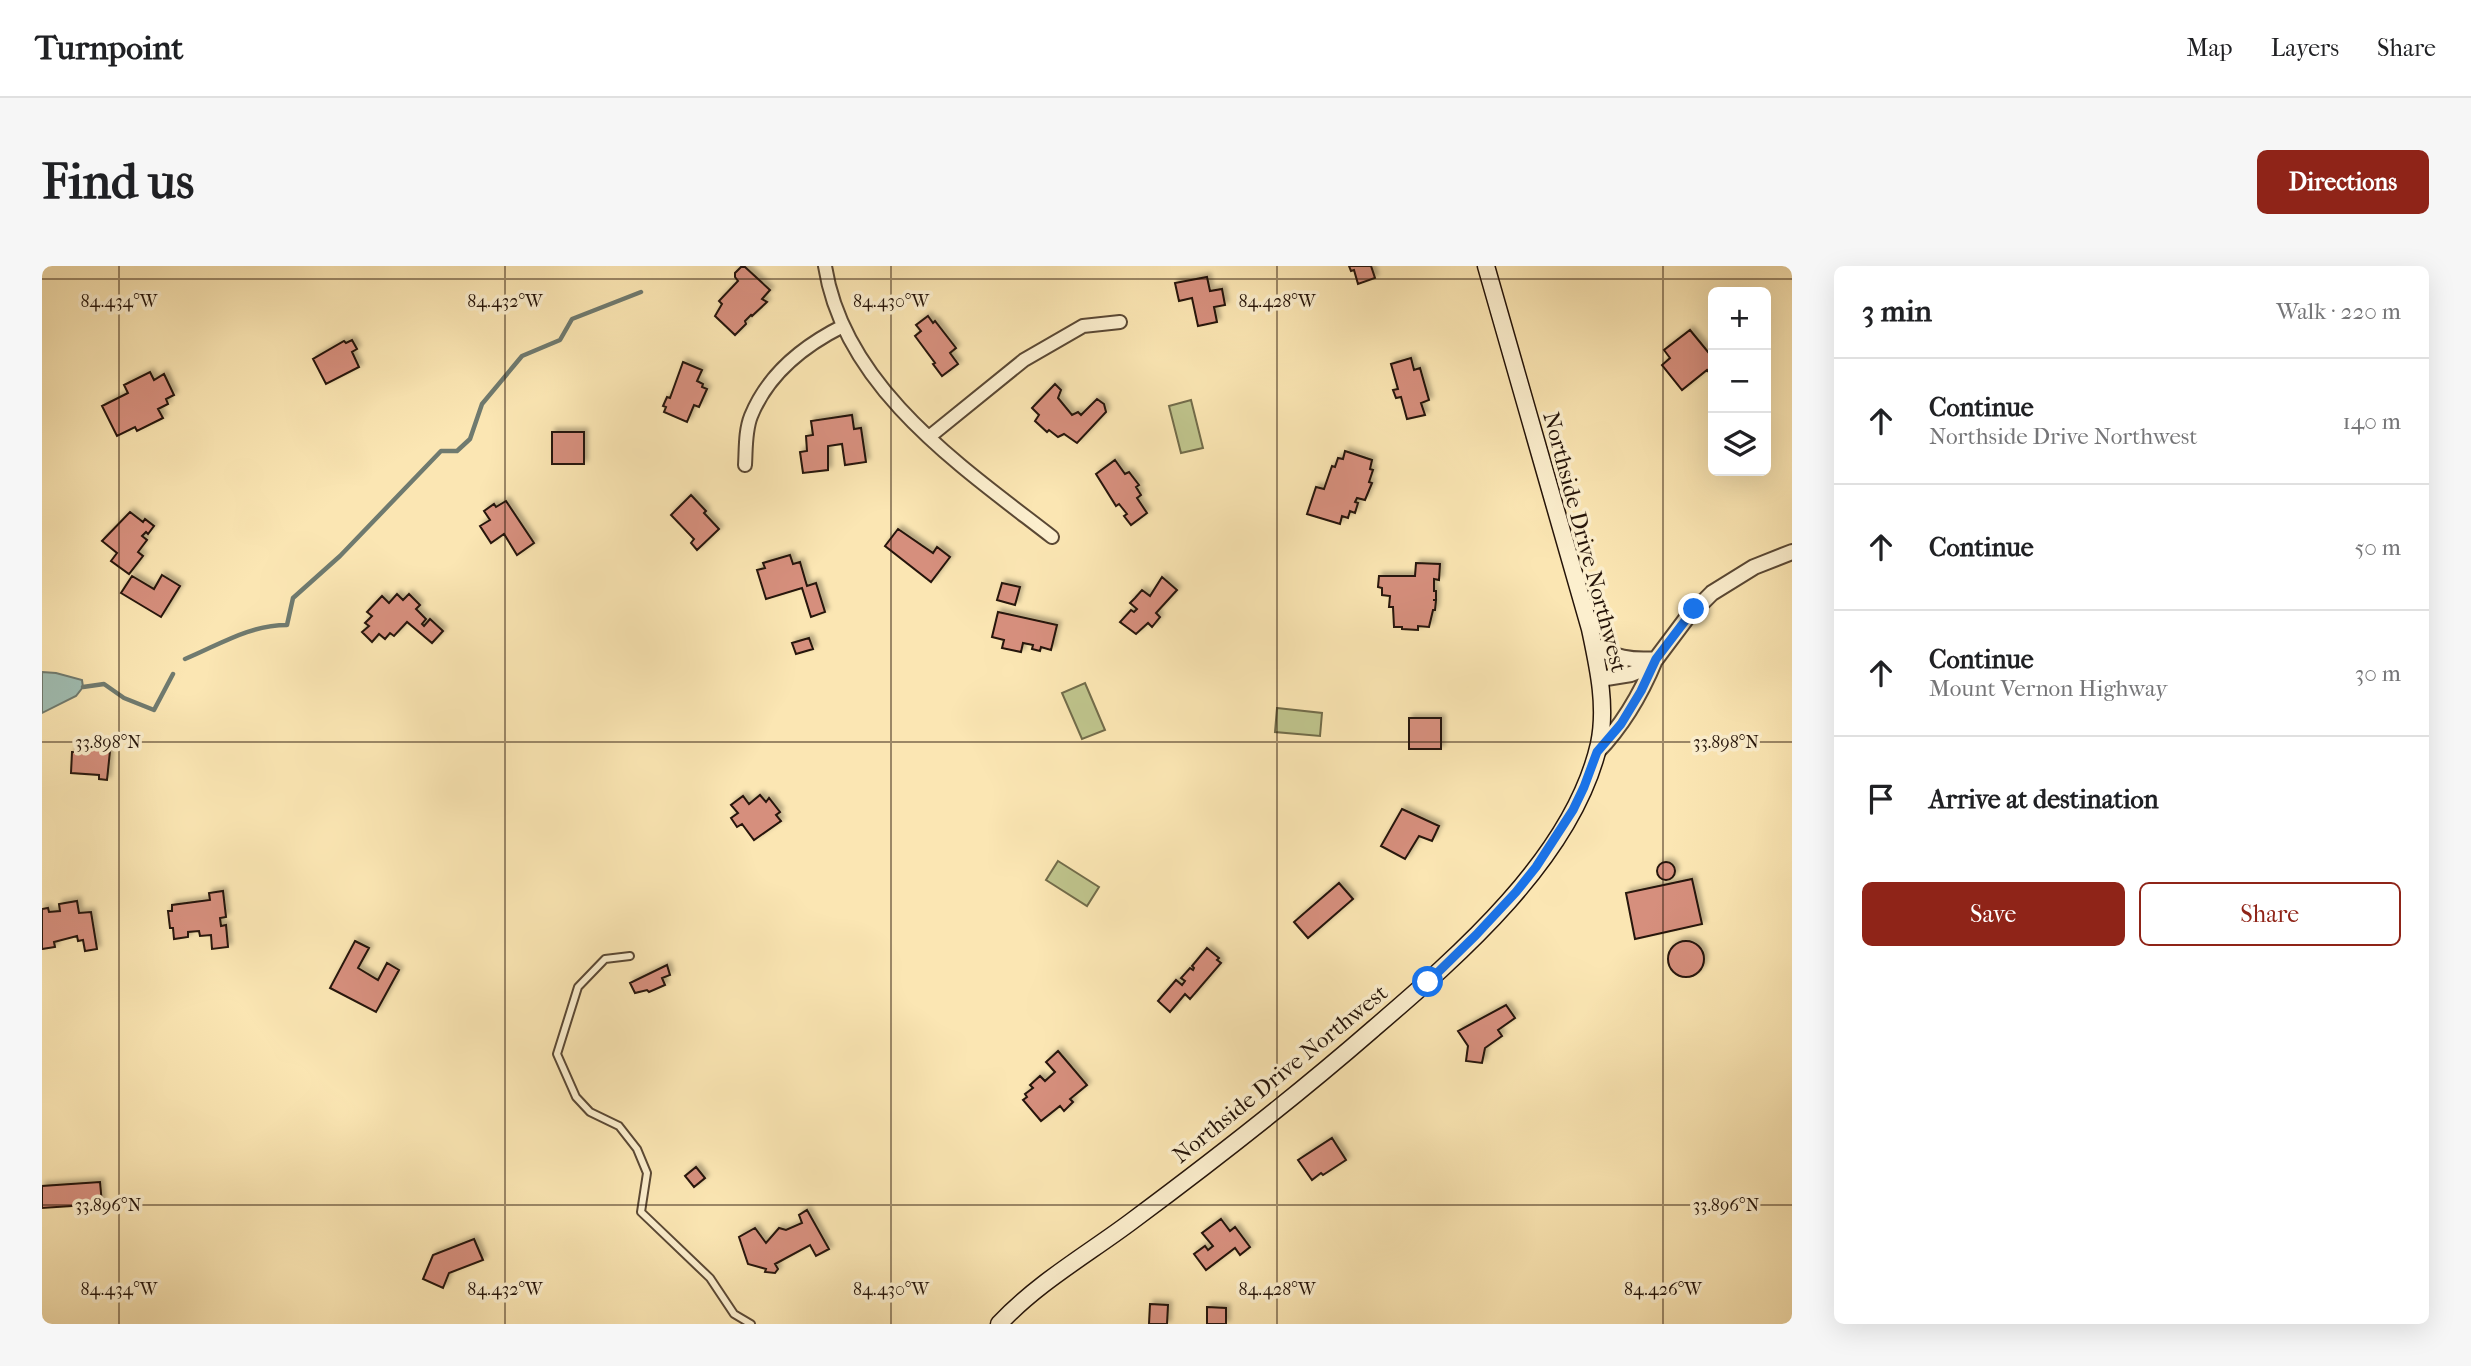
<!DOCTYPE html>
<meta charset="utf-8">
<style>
:root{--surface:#fff;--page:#f6f6f6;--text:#202124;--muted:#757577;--line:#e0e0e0;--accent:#8f2418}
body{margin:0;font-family:"IM FELL French Canon",serif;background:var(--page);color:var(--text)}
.controls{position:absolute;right:21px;top:21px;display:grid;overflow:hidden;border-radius:10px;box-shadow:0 7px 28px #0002}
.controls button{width:63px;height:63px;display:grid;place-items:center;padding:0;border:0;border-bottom:2px solid var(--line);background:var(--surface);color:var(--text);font:35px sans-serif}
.stop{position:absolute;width:21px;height:21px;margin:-16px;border:5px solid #1a73e8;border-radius:50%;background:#fff}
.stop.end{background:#1a73e8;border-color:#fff;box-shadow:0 2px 7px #0008}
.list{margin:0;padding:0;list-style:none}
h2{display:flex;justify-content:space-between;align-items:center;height:91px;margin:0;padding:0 28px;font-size:30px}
h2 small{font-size:23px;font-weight:400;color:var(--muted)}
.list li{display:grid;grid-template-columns:46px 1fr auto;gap:21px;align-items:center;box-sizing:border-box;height:126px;padding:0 28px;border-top:2px solid var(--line)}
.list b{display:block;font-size:26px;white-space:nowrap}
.list p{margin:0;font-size:23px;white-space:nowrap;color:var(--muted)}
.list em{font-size:23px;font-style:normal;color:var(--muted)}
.actions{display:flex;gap:14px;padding:21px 28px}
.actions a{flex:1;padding:16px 0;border:2px solid var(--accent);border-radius:10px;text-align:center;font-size:24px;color:var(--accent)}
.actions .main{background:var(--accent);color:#fff}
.icon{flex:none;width:38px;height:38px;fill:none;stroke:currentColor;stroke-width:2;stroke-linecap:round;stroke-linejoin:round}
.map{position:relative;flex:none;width:1750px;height:1058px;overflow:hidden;border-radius:10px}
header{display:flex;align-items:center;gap:42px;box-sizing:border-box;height:98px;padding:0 35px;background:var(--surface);border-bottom:2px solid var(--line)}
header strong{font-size:33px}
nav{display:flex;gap:38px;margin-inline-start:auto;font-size:24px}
.intro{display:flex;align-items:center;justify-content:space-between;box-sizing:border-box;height:168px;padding:0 42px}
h1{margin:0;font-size:49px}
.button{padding:18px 32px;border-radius:10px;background:var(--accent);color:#fff;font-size:24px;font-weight:700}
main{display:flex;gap:42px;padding:0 42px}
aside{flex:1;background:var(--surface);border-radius:10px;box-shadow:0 7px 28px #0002}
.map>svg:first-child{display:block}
</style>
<header>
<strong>Turnpoint</strong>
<nav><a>Map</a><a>Layers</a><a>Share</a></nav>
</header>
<div class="intro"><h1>Find us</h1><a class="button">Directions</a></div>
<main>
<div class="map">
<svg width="1750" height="1058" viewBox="0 0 1750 1058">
<defs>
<filter id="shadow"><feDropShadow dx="3.5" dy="-3.5" stdDeviation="2" flood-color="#0004"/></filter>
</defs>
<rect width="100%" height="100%" fill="#fbe6b3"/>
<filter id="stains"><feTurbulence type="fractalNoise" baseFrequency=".00286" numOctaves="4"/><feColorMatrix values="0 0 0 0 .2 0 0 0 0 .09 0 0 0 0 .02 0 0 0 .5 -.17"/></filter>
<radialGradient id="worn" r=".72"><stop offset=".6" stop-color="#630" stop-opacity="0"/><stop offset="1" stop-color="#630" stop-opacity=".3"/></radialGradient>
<path fill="#bfc48c" stroke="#726c4a" stroke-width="2" d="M1149,134L1161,182L1139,187L1127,140Z
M1043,417L1063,464L1040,473L1020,427Z
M1235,442L1280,447L1278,470L1233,466Z
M1016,595L1057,621L1045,640L1004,614Z"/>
<path fill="#a0beb3" stroke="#6f7a6f" stroke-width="2" d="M0,406L14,407L40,414L41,421L34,430L0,447Z"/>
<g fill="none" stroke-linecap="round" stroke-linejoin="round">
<path stroke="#6f7a6f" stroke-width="4.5" d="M143,393C177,379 207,359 245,359L251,332L298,290L399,185H415L428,173L440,138L480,90L518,74L530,53L599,26
M41,421L62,418L82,432L112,444L131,408"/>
</g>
<path fill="#d68f7d" stroke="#251409" stroke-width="2" filter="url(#shadow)" d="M1307,0H1329L1333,12L1316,18L1312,4L1309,5Z
M699,1H703L728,24L720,33L725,36L710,50L709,49L703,55L704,58L693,69L673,50L680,38L677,35L696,15L693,11V7Z
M1165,11L1168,25L1180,23L1183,39L1172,41L1175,56L1156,60L1150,32L1137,35L1133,17Z
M886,50L891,57L893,55L914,82L908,87L916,98L900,110L891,98L893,97L873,70L879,65L874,59Z
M1648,64L1671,92L1669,97L1671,100V111L1665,104L1640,124L1620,99L1628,92L1622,84Z
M310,74L315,83L310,86L317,101L284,118L271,93L302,75L304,77Z
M1369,92L1372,104L1378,102L1387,134L1379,137L1383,149L1365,153L1359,131L1354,132L1351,124L1356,123L1349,98Z
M641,96L660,104L655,115L661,118L660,121L665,123L657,141L652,139L645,156L622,146L624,141L621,140L625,131L628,132Z
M108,106L112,114L122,108L132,129L124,133L126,138L116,143L121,152L95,165L93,161L75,170L60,140L86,127L82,119Z
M1013,118L1019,124L1016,132L1030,149L1036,146L1039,149L1055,133L1062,138L1064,146L1035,177L1022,168L1016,171L1007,164L1005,166L993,155L997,149L990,142Z
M810,149L812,163L819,162L824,196L803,199L800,178L786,180V204L761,207L758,186L765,185L764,170L771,169L769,155Z
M510,166H542V198H510Z
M1303,185L1330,194L1328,203L1331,204L1327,216L1330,217L1323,234L1315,232L1313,236L1316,237L1313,247L1308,245L1306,252L1300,250L1298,258L1265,248L1274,221L1282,223L1290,200L1293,201L1296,192L1301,193Z
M1073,194L1083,208L1087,206L1097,219L1094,221L1099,229L1095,232L1105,247L1089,259L1082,250L1085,248L1077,238L1074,240L1054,208Z
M649,229L664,245L662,247L677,263L655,284L649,277L652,273L629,249Z
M464,235L492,277L475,289L462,268L449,277L438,260L448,254L442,245L452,238L454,241Z
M88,246L101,256L103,253L112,260L106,268L104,266L100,270L105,274L96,286L101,290L87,308L69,295L75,287L60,275Z
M856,263L891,287L895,281L908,291L889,316L843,280Z
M748,289L751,298L758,296L765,320L774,317L783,346L769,351L760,322L724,333L715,304L723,302L721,297Z
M1374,297L1398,298L1397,314L1392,313V325H1394V334H1391H1394L1393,344H1391L1387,361L1376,360V364L1360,363V361H1352L1351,341H1347L1348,330L1340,329V322L1336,321L1337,310H1373Z
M120,309L138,320L119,351L79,327L90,310L112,323Z
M1120,311L1135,324L1114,347L1118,351L1110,361L1106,357L1094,368L1078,356L1089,344L1092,346L1095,343L1088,337L1093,332L1100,324L1108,330Z
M960,317L978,321L973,339L955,334Z
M355,328L361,334L367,328L378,339L374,343L384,353L380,358L382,360L388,353L401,365L390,377L365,356L352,370L348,367L343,373L337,368L330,376L320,366L327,360L323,357L330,350L325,346L340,330L347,337Z
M956,346L1015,359L1009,384L999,381L998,385L990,383L991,379L981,377L979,386L960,382L962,374L950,371Z
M767,372L771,383L754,388L750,377Z
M1367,452H1399V483H1367Z
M34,482L68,485L65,514L57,513V509L29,507L30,486H34Z
M718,529L724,536L727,532L738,546L734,549L739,555L712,574L700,558L695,561L689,552L696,547L689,539L701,530L707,538Z
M1360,543L1397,560L1390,575L1377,570L1363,593L1339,580Z
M1615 605a9 9 0 1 1 18 0a9 9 0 1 1-18 0Z
M1650,613L1660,658L1593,673L1584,627Z
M1297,617L1311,633L1266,672L1252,656Z
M181,625L184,651L178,652L179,660L184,659L186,681L170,683L169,669L158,670L157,665L146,666V671L132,673L131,662H128L126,645H130V639L168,634L167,627Z
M35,635L37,647L49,646L55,683L43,685L41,674L36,675L35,670L12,676L13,681L0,683V643L6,642L7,646L18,645L17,638Z
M313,675L327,682L316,702L336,714L345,697L357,704L334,746L288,722Z
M1626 693a18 18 0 1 1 36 0a18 18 0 1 1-36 0Z
M1165,682L1177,692L1175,694L1179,697L1148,733L1143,728L1128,746L1116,735L1134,714L1140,719L1143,715L1139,712L1148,702L1151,704L1152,702L1150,700Z
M625,699L628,709L620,712L623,719L607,726L605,724L593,727L588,717Z
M1464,739L1473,752L1456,764L1460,770L1443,782L1440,797L1424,795L1426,780L1416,765Z
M1016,785L1045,819L1028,833L1031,836L1022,845L1018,840L999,855L981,834L985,831L983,828L991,822L988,819L998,810L1003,815L1013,806L1004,796Z
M1290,872L1304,894L1281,909L1279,907L1270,914L1256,894Z
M654,901L663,912L652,921L643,910Z
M58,916L60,938L0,942V920Z
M765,944L787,983L774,990L768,979L733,998L736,1003L733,1007L723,1006L724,1003L706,998L697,971L713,962L724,977L737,962L744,964L760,957L757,949Z
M1179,953L1188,965L1193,961L1208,981L1198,989L1193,982L1164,1004L1152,988L1163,980L1166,984L1171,980L1160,967Z
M432,973L441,994L407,1007L401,1022L381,1013L391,989Z
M1108,1038L1126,1039L1125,1058H1107Z
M1165,1041L1184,1042V1058H1165Z"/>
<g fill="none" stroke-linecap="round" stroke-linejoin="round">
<g stroke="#5a4834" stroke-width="10">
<path id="service" d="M588,690L563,693L536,721L515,788L534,831L548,846L577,860L595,883L605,907L599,946L668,1012L692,1048L709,1058"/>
</g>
<g stroke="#5a4834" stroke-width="16">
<path id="minor" d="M783,0C802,122 920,201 1010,271
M887,171L982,94L1041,60L1078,56
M703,199C704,183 703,165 709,150C726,108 761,80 801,60"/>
</g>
<g stroke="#5a4834" stroke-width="18">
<path id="tertiary" d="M1551,378C1571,392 1590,395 1614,393
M1558,413L1589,408L1601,403L1614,393L1644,353L1670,327L1712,301L1750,286
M1555,486C1581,459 1599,428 1613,394"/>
</g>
<g stroke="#251409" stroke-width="19">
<path id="secondary" d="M957,1058C995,1017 1046,988 1090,955C1172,894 1253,831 1330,764C1415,691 1531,592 1557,478C1565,440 1556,401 1548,363L1444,0"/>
</g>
<use href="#service" stroke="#fcefce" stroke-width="6"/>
<use href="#minor" stroke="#fcefce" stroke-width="12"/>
<use href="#tertiary" stroke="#fcefce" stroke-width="14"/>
<use href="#secondary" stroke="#fcefce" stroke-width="16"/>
</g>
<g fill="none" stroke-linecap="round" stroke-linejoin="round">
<path stroke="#1a73e8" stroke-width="9" d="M1386,716L1434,669L1474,626L1494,601L1531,544L1542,521L1555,486L1579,458L1599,425L1614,393L1652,343"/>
</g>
<path fill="none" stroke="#251409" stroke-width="2" stroke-opacity="0.45" d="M77,0V1058M463,0V1058M849,0V1058M1235,0V1058M1621,0V1058M0,13H1750M0,476H1750M0,939H1750"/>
<g text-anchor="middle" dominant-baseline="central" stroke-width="7" stroke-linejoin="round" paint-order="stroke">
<g font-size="23" fill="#251409" stroke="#fcefce">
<text transform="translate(1543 276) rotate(75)">Northside Drive Northwest</text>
<text transform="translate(1238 808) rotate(-39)">Northside Drive Northwest</text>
</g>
</g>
<g font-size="18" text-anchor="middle" fill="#251409" stroke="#fcefce" stroke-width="7" stroke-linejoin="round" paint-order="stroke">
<text x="77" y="41">84.434°W</text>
<text x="463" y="41">84.432°W</text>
<text x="849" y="41">84.430°W</text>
<text x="1235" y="41">84.428°W</text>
<text x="66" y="482">33.898°N</text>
<text x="1684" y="482">33.898°N</text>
<text x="66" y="945">33.896°N</text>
<text x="1684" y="945">33.896°N</text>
<text x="77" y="1029">84.434°W</text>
<text x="463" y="1029">84.432°W</text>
<text x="849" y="1029">84.430°W</text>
<text x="1235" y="1029">84.428°W</text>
<text x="1621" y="1029">84.426°W</text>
</g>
<rect width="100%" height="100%" filter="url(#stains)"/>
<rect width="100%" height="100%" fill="url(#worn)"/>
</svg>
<div class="controls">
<button>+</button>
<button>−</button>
<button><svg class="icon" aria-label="layers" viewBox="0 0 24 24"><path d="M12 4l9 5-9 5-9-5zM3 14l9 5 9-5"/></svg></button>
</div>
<div class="stop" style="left:1386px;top:716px"></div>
<div class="stop end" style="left:1652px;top:343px"></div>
</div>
<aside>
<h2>3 min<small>Walk · 220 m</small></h2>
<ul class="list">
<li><svg class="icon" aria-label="ahead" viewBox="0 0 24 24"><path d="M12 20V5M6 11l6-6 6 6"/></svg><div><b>Continue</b><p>Northside Drive Northwest</p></div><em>140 m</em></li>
<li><svg class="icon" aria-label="ahead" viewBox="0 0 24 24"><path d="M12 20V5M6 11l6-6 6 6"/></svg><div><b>Continue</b></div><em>50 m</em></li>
<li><svg class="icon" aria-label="ahead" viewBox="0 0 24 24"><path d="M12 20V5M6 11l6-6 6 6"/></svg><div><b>Continue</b><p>Mount Vernon Highway</p></div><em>30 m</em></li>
<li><svg class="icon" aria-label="arrive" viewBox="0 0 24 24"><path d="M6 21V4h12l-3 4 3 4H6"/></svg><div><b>Arrive at destination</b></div></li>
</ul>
<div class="actions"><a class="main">Save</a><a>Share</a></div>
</aside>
</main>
